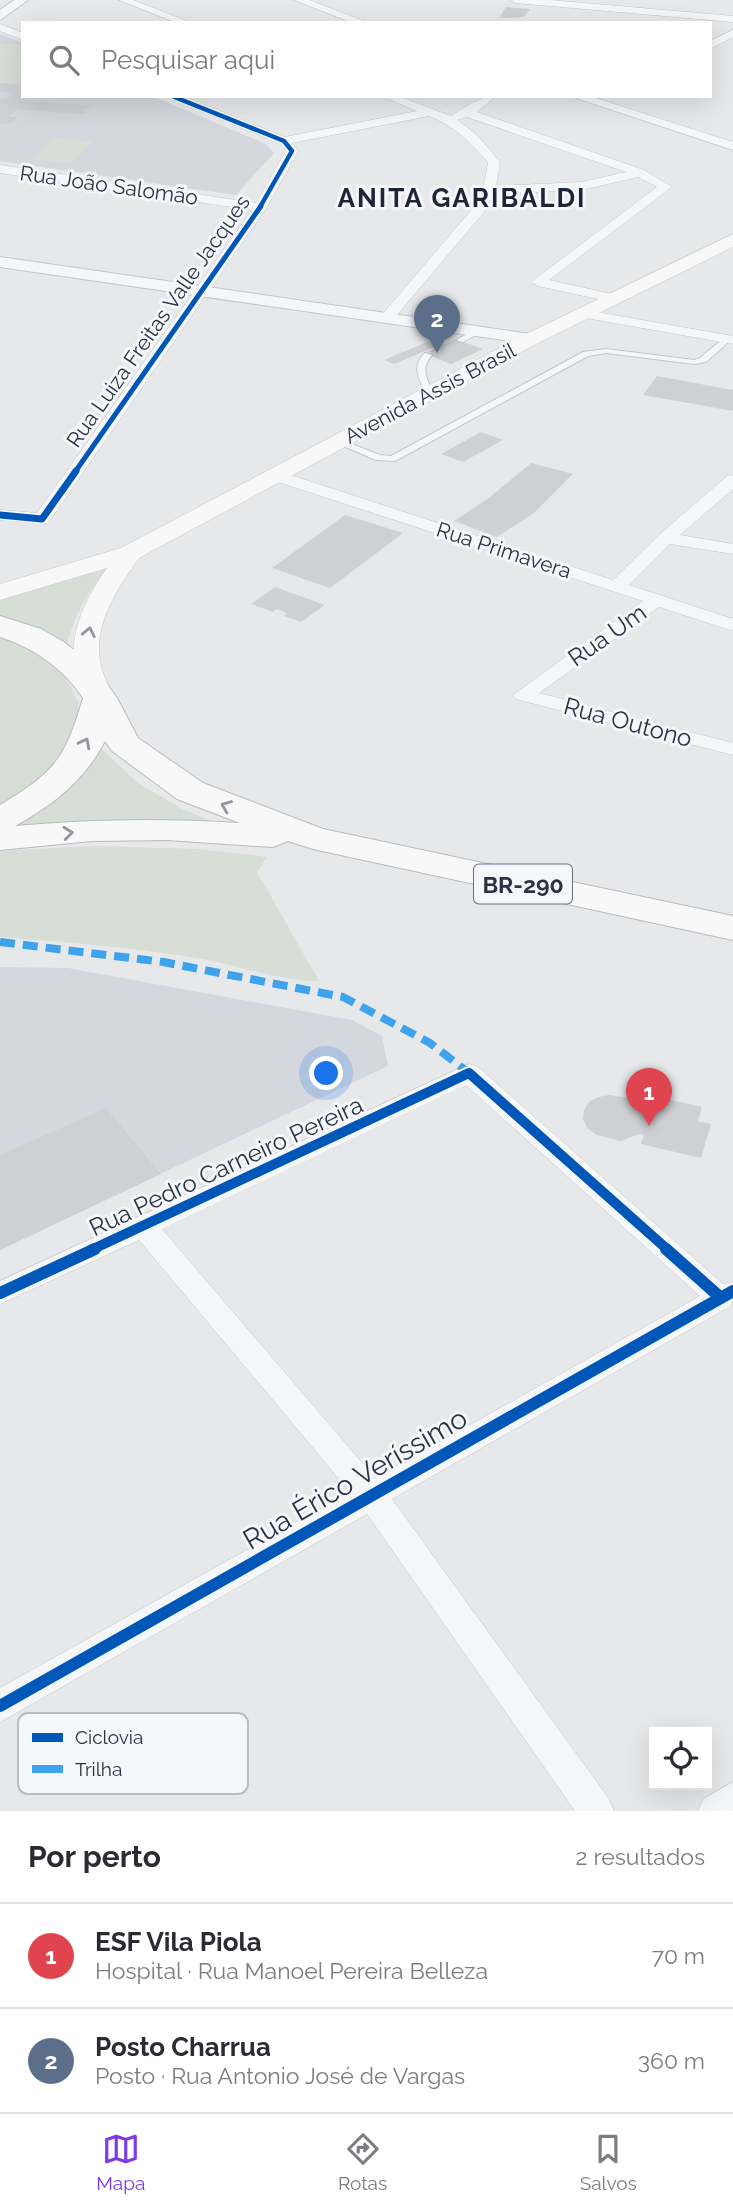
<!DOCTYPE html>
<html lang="pt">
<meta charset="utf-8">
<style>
:root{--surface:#fff;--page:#f7f7f7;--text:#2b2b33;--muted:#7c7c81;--line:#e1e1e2;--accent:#7c3aed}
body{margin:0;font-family:Raleway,sans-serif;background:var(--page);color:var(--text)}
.controls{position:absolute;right:21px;bottom:21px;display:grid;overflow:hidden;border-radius:0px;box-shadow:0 7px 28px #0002}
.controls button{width:63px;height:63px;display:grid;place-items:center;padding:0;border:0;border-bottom:2px solid var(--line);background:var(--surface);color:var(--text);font:35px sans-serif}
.you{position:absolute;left:327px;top:1074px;width:24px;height:24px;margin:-18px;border:5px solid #fff;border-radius:50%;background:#1a73e8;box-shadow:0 0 0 10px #1a73e833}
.badge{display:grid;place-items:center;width:46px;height:46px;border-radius:50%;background:var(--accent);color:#fff;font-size:23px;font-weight:700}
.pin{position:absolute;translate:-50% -58px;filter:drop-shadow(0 2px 4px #0008)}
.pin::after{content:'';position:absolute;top:37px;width:24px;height:21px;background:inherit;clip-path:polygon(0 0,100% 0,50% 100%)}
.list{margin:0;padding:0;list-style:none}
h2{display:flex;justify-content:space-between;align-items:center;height:91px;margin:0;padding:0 28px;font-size:30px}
h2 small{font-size:23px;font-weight:400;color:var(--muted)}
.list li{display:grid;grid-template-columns:46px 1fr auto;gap:21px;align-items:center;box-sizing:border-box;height:105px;padding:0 28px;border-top:2px solid var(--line)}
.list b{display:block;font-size:26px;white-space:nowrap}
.list p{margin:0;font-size:23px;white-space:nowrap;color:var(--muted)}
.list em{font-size:23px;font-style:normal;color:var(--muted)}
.icon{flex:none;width:38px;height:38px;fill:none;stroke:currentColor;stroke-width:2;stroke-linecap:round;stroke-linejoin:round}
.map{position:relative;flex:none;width:733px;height:1811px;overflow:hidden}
.search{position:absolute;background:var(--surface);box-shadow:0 7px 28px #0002;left:21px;right:21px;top:21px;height:77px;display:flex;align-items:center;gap:18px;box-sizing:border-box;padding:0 24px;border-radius:0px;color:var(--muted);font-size:26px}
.sheet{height:301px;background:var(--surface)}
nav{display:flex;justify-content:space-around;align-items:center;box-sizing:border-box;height:98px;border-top:2px solid var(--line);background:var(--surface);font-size:19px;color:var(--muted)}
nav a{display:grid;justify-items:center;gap:4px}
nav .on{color:var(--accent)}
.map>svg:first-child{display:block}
</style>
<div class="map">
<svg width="733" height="1811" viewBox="0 0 733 1811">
<rect width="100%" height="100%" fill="#e6e8ea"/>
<path fill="#d4d7dd" d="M0,34L23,43V96H152L266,144L274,153L236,195L0,161Z
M0,967L68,968L352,1020L382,1036L388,1066L0,1250Z"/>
<path fill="#d6ded6" d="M0,44H23V87L0,84Z
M55,138L94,142L71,163L31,160Z
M112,563C88,592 76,610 66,647L0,618V598Z
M0,636L50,661L63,673L78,702L79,717L60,766L0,812Z
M98,746L138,783L182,809L226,827L172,821L14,825C51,804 81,786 98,746Z
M93,846L198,849L267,857L257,872L319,981C290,983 235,965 203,959C136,948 68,942 0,937V851Z"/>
<path fill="#ced0d3" d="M506,7L530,9L524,17L499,18Z
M0,83L23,85V96H31L26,100L91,106L81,114L17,109L8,117H17L9,124L0,123V98L6,99L13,93L0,92Z
M456,339L483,349L451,364L424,353Z
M427,342L437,346L394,364L384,360Z
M657,376L733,390V411L643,395Z
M481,432L503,440L463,462L441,454Z
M531,463L573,474L534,513L497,537L454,521L490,497Z
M345,515L403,533L330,588L272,568Z
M275,587L325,605L301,622L284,616L287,613L277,609L273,612L251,604Z
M610,1095L655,1103L657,1097L702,1107L698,1121L711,1124L701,1158L641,1144L644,1135L639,1134L621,1141L597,1135L587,1128L583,1119L584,1110L589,1102L598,1097Z
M106,1108L161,1174L0,1250V1155Z"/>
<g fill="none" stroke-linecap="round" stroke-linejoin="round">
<g stroke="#c4c6c8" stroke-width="2">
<path id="service" d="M474,330L481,332L463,342L456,340Z
M725,337L732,339L706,362L694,364L606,353L588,356L395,461L376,460L334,442L341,440L380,455L391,456L583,352L606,349L694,360L700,358Z
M425,353L432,355C420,368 427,379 433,393L429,396L425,393C419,378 411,366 425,353Z"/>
</g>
<g stroke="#c4c6c8" stroke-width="1">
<path id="minor" d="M119,0H133L192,23H177Z
M294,0H309L369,23H353Z
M510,0H550L733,16V22L515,3Z
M0,24L23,33V40L0,31Z
M733,30V37L710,49V41Z
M166,96H183L285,137L417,111L381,96H398L451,116C464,108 480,96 496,96L477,112L644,170L672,187L549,280L621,296V302L616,303L538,286L531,282L657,187L638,177L582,190L493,194L484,212L391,322L386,323L379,319L381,316L473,208L483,190L488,162C470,142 454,125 429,116L292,143L298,151L267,207L48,523L0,520V510L37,513L252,210L0,173V165L256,203L286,151L280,144ZM467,117L626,172L582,182L496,186L500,162L477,135L457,120Z
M570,96H589L733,142V150Z
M585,310L733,336V344L580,317L578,314L580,311Z
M275,470L613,580L660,534L727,476L733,475V489L680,535L733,544V554L670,544L629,585L733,619V631L659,607L539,693L733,743V755L516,699L513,695L643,601L269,479L267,475Z
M469,1064L478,1067L723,1284L733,1282L731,1306L392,1499L609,1799L614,1811H575L367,1514L0,1722V1688L350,1492L139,1240L0,1304V1281ZM466,1085L700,1296L375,1478L162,1229Z
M733,1782V1811H698L703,1799Z"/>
</g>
<g stroke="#c4c6c8" stroke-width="2">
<path id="tertiary" d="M14,0H28L0,20V10Z
M0,257L531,334L540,339L531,344L0,267Z"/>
</g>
<g stroke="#c4c6c8" stroke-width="1">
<path id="secondary" d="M733,234V247L538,343L139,558C118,588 94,622 100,661C102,674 109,686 114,698L110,704L100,706L90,704C58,657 78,609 107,568L0,600V584L121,548L524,335Z"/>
</g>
<g stroke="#b8bbbf" stroke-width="2">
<path id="trunk" d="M0,616L41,629L64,642L95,667L117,698L138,738L203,783L323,829L733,916V940L313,849L288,841L273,847L167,840L92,841L0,850V805C55,772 65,759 83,698C63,668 34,648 0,637ZM105,741L112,751L177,799L240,823C164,818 91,819 15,826C53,805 85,780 105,741Z"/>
</g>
<use href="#service" fill="#f5f6f7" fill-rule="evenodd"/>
<use href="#minor" fill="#f5f6f7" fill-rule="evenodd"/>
<use href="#tertiary" fill="#f5f6f7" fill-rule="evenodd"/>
<use href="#secondary" fill="#f8f8f8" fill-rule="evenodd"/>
<use href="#trunk" fill="#f8f8f8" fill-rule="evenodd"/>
<path stroke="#3ea3ec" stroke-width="8" stroke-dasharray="15 8" stroke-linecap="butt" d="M0,942L163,962L343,997L430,1043L469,1073"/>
<g stroke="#f4f6f9" stroke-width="7">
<path id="cycleway-far4" d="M172,96L284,141L292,151L260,207"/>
</g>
<g stroke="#f4f6f9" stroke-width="8">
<path id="cycleway-far3" d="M75,472L261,206"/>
</g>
<g stroke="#f4f6f9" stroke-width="10">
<path id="cycleway-far2" d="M0,515L42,519L76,471"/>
</g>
<g stroke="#f4f6f9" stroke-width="14">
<path id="cycleway-far1" d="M91,1250L469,1073L668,1250"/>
</g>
<g stroke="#f4f6f9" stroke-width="17">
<path id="cycleway" d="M666,1249L721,1298
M0,1293L95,1249
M0,1706L733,1291"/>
</g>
<use href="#cycleway-far4" stroke="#0057b8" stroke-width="4.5"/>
<use href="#cycleway-far3" stroke="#0057b8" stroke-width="5"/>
<use href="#cycleway-far2" stroke="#0057b8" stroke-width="7"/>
<use href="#cycleway-far1" stroke="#0057b8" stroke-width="10"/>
<use href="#cycleway" stroke="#0057b8" stroke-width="12"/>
</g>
<defs><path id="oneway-chevron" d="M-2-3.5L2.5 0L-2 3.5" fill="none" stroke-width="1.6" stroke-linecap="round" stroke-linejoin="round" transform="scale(1.75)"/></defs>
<g stroke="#92969e">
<use href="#oneway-chevron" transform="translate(89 632) rotate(-78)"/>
<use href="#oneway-chevron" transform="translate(85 743) rotate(-63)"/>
<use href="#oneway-chevron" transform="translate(226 806) rotate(-158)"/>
<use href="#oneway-chevron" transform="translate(68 833) rotate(-6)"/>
</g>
<g text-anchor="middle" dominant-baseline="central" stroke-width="6" stroke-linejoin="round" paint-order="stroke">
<g font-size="21" fill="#2b3445" stroke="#f4f6f9">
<text transform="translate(109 185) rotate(8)">Rua João Salomão</text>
<text transform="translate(158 321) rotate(-55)">Rua Luiza Freitas Valle Jacques</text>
<text transform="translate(430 393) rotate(-28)">Avenida Assis Brasil</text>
<text transform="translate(504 550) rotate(18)">Rua Primavera</text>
</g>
<rect fill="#f4f6f9" stroke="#676e7b" stroke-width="2" x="474" y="864.5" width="98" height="39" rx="5"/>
<g font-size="23" font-weight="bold" fill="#2b3445">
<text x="523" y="884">BR-290</text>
</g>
<g font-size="24" fill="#2b3445" stroke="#f4f6f9">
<text transform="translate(607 635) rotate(-35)">Rua Um</text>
<text transform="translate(628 722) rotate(15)">Rua Outono</text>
<text transform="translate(226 1166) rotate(-25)">Rua Pedro Carneiro Pereira</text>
</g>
<g font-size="26" font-weight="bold" letter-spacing="2" fill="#1d2536" stroke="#f4f6f9">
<text x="462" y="198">ANITA GARIBALDI</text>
</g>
<g font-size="28" fill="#2b3445" stroke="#f4f6f9">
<text transform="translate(355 1479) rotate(-30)">Rua Érico Veríssimo</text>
</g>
</g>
<rect x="18" y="1713" width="230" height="81" rx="10" fill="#f4f6f9" stroke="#b8bcc3" stroke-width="2"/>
<rect x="32" y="1733" width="31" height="9" fill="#0057b8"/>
<rect x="32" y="1765" width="31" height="8" fill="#3ea3ec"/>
<g font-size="19" fill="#2b3445">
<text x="75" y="1744">Ciclovia</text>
<text x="75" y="1776">Trilha</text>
</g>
</svg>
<div class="controls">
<button><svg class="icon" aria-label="locate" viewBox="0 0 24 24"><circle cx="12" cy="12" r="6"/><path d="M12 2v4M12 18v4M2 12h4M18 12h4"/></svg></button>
</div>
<div class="you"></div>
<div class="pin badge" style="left:649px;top:1126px;background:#e0444e">1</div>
<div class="pin badge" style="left:437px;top:353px;background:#5c6f8a">2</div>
<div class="search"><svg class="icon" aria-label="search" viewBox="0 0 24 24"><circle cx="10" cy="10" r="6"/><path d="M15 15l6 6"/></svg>Pesquisar aqui</div>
</div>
<section class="sheet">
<h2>Por perto<small>2 resultados</small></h2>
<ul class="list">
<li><span class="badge" style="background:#e0444e">1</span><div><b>ESF Vila Piola</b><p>Hospital · Rua Manoel Pereira Belleza</p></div><em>70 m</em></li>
<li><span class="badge" style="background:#5c6f8a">2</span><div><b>Posto Charrua</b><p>Posto · Rua Antonio José de Vargas</p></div><em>360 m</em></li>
</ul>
</section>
<nav>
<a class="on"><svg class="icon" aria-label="map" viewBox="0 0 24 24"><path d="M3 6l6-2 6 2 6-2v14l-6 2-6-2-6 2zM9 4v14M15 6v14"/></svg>Mapa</a>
<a><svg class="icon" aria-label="directions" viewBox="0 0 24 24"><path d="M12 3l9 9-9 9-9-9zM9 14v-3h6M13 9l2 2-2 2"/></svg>Rotas</a>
<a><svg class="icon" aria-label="saved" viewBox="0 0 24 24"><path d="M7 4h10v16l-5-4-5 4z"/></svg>Salvos</a>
</nav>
